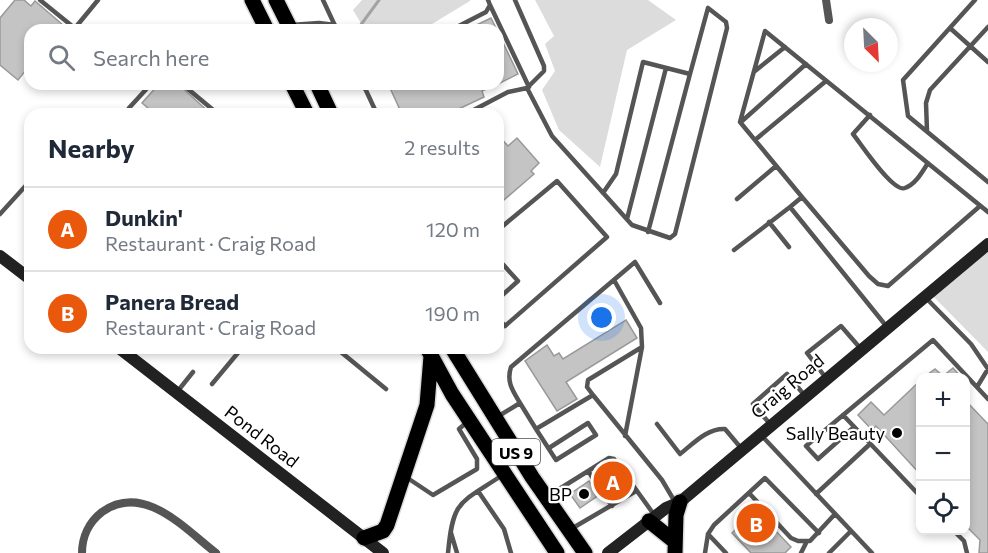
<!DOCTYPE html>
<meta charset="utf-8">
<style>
:root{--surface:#fff;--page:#f2f2f3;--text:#1f2937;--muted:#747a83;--line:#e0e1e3;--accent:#ea580c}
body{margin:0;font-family:Commissioner,sans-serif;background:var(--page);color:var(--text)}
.controls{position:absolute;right:18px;bottom:18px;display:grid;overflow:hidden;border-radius:12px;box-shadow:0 3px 9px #0003}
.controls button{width:54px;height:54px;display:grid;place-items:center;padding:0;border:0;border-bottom:2px solid var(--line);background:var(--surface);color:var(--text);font:30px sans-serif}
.compass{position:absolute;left:844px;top:18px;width:54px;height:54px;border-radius:50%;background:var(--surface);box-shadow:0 3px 9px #0003;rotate:156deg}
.you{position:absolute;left:602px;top:318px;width:21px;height:21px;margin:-15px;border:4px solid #fff;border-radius:50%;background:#1a73e8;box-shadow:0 0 0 9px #1a73e833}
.badge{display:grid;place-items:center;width:39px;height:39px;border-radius:50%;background:var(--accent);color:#fff;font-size:20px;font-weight:700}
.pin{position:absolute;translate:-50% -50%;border:3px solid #fff;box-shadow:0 2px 6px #0006}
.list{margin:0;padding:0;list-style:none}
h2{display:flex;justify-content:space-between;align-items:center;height:78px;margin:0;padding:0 24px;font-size:26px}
h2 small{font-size:20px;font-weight:400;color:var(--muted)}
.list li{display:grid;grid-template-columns:39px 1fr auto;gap:18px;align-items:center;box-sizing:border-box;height:84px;padding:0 24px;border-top:2px solid var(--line)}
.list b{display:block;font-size:22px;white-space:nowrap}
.list p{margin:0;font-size:20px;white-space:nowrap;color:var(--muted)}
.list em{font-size:20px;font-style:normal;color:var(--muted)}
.icon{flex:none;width:33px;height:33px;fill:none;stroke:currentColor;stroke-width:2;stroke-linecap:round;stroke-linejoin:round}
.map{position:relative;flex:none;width:988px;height:553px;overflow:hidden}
.search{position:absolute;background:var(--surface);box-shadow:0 3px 9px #0003;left:24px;top:24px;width:480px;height:66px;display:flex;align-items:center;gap:15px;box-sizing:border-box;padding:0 21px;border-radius:18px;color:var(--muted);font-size:22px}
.panel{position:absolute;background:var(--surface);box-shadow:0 3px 9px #0003;left:24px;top:108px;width:480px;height:246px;border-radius:18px}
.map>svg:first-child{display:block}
</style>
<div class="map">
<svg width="988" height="553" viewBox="0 0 988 553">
<rect width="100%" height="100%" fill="#fff"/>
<path fill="#dcdcdc" d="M362,0H470V1L422,30H365L353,10Z
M535,0H648L676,20L627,50L600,167L559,130L542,90L555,71L545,44L554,36Z
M988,244V352L931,294Z"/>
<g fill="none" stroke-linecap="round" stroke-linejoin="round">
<path stroke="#a3a3a3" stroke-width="3" d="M360,26L379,0"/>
</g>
<path fill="#c4c4c4" stroke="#999" stroke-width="1.5" d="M15,0H24L31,6L35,1L63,25L59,30H30V65L18,80L0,65V18Z
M491,18L497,30H466Z
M498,32L518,74L498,84Z
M159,84H178L211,114H155L142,103Z
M398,84H497L482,91L484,97L448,114H402L390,88Z
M498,135L508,146L517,138L539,163L531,171L534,174L498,205Z
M626,320L637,338L566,382L577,399L557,411L525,361L547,345L554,356L559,353L563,359Z
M953,368L962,378H923L935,369L943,376Z
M921,380V475L876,426L872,430L858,415L871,402L884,415Z
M966,401L988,424V553H979L980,540L966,526Z
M609,465L626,490L615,497L597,476Z
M589,481L599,495L580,508L570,494Z
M756,510L791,547L785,553H751L732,533Z"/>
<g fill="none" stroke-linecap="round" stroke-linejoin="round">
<g stroke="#dbdbdb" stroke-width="18">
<path id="highway" d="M252,0L267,30
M276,0L291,30
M292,84L307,114
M317,84L331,114
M427,348L452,394L557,553
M452,348L532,477L585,553
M649,521L674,541
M364,538L383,531L387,525L427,405L431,356
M675,553L676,515L680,502"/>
</g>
<path stroke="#555" stroke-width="4.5" d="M40,0L77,30
M323,0L337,30
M515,0L544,66V71L527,88L552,136L632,225L670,238L675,234L727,28L726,22L708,8L690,74L643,62L616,174L603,193
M975,0L903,80L908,116L988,182
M490,5L529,87
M291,25L319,23L335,25L329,30
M75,28L98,0
M950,28L988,62
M451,30L486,12L490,5L488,0
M755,71L785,47
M182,84L218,114
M363,84L377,114
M365,89L376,84
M136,114L129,108L151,84
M466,114L508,92L527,88
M870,115L853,134C861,144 893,193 905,188C916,184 922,172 928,163
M741,122L806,64
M927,131L926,103L930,90L988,27
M755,140L826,81
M802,197L869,276L878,284L888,286L980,206
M737,199L776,166
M0,214L30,181
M627,219L666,68
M769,222L789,247
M498,230L557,181L607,237L505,326L498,318
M648,232L690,74
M734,250L790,207
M498,259L518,281L498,299
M925,297L971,344L988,369
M887,327L790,207L802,197L740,122L765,31L988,212
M336,348L386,389
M826,378L807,353L841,326L861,349
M212,384L242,348
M977,387L988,369
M177,392L193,372
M593,395L662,480L675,502
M520,403L536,429L593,395L587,387L588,380L642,347L641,328L614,280
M843,415L920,496
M497,417L520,403C513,391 506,382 511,367L635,262L660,303
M657,424L680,454C693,444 707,428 725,429L741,448
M770,424L753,404L787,374L805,396
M854,427L818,459L806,446L933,340L988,399
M536,429L556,460L596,435L588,423L549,448
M761,435L872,553
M625,436L642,347
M588,471L612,506
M406,477L433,495L477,469V459L459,429L466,423
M478,491L504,529L511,553
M749,493L791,538L798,541H810L835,514
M816,494L870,444
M548,496L609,458L614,459L655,516
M571,529L636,491
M953,530L964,541L967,553
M451,533L457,553
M708,534L726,553
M448,553C453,500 459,504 501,476
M705,553L708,534L714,525L765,478L819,533
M801,553L806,543
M829,553L851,531"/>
<path stroke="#555" stroke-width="8" d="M826,0L829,20
M82,553C82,537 89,522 102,512C144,482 185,529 216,553"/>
<path stroke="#222" stroke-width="12" d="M0,256L30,279
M119,348L383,553
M608,553L666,508L680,502L988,244"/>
<use href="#highway" stroke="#000" stroke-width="15"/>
</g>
<g fill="#000" stroke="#fff" stroke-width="2">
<circle cx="897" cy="433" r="6"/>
<circle cx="584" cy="494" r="6"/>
</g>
<g text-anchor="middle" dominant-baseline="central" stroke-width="4.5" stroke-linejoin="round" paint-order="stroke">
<rect fill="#fff" stroke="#4c4c4c" stroke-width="1.5" x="492" y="439" width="48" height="26" rx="4.5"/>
<g font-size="16" font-weight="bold" fill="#000">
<text x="516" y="452">US 9</text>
</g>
<g font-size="18" fill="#000" stroke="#fff">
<text transform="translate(787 386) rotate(-40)">Craig Road</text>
<text transform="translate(262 436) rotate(38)">Pond Road</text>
</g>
<g font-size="18" fill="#000" stroke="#fff" text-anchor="end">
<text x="885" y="433">Sally Beauty</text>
<text x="572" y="494">BP</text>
</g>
</g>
</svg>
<div class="controls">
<button>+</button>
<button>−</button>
<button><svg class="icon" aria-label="locate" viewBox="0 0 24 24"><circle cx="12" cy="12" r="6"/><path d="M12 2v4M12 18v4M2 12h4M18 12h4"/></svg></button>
</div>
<svg class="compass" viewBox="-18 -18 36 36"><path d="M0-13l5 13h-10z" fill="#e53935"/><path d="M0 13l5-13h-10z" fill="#747a83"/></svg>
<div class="you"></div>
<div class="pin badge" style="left:613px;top:481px">A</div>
<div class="pin badge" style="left:756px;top:523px">B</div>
<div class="search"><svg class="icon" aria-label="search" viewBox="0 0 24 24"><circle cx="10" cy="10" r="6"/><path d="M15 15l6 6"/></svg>Search here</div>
<section class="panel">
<h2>Nearby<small>2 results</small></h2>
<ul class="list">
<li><span class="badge">A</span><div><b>Dunkin'</b><p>Restaurant · Craig Road</p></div><em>120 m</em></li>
<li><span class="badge">B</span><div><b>Panera Bread</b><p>Restaurant · Craig Road</p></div><em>190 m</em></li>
</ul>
</section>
</div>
